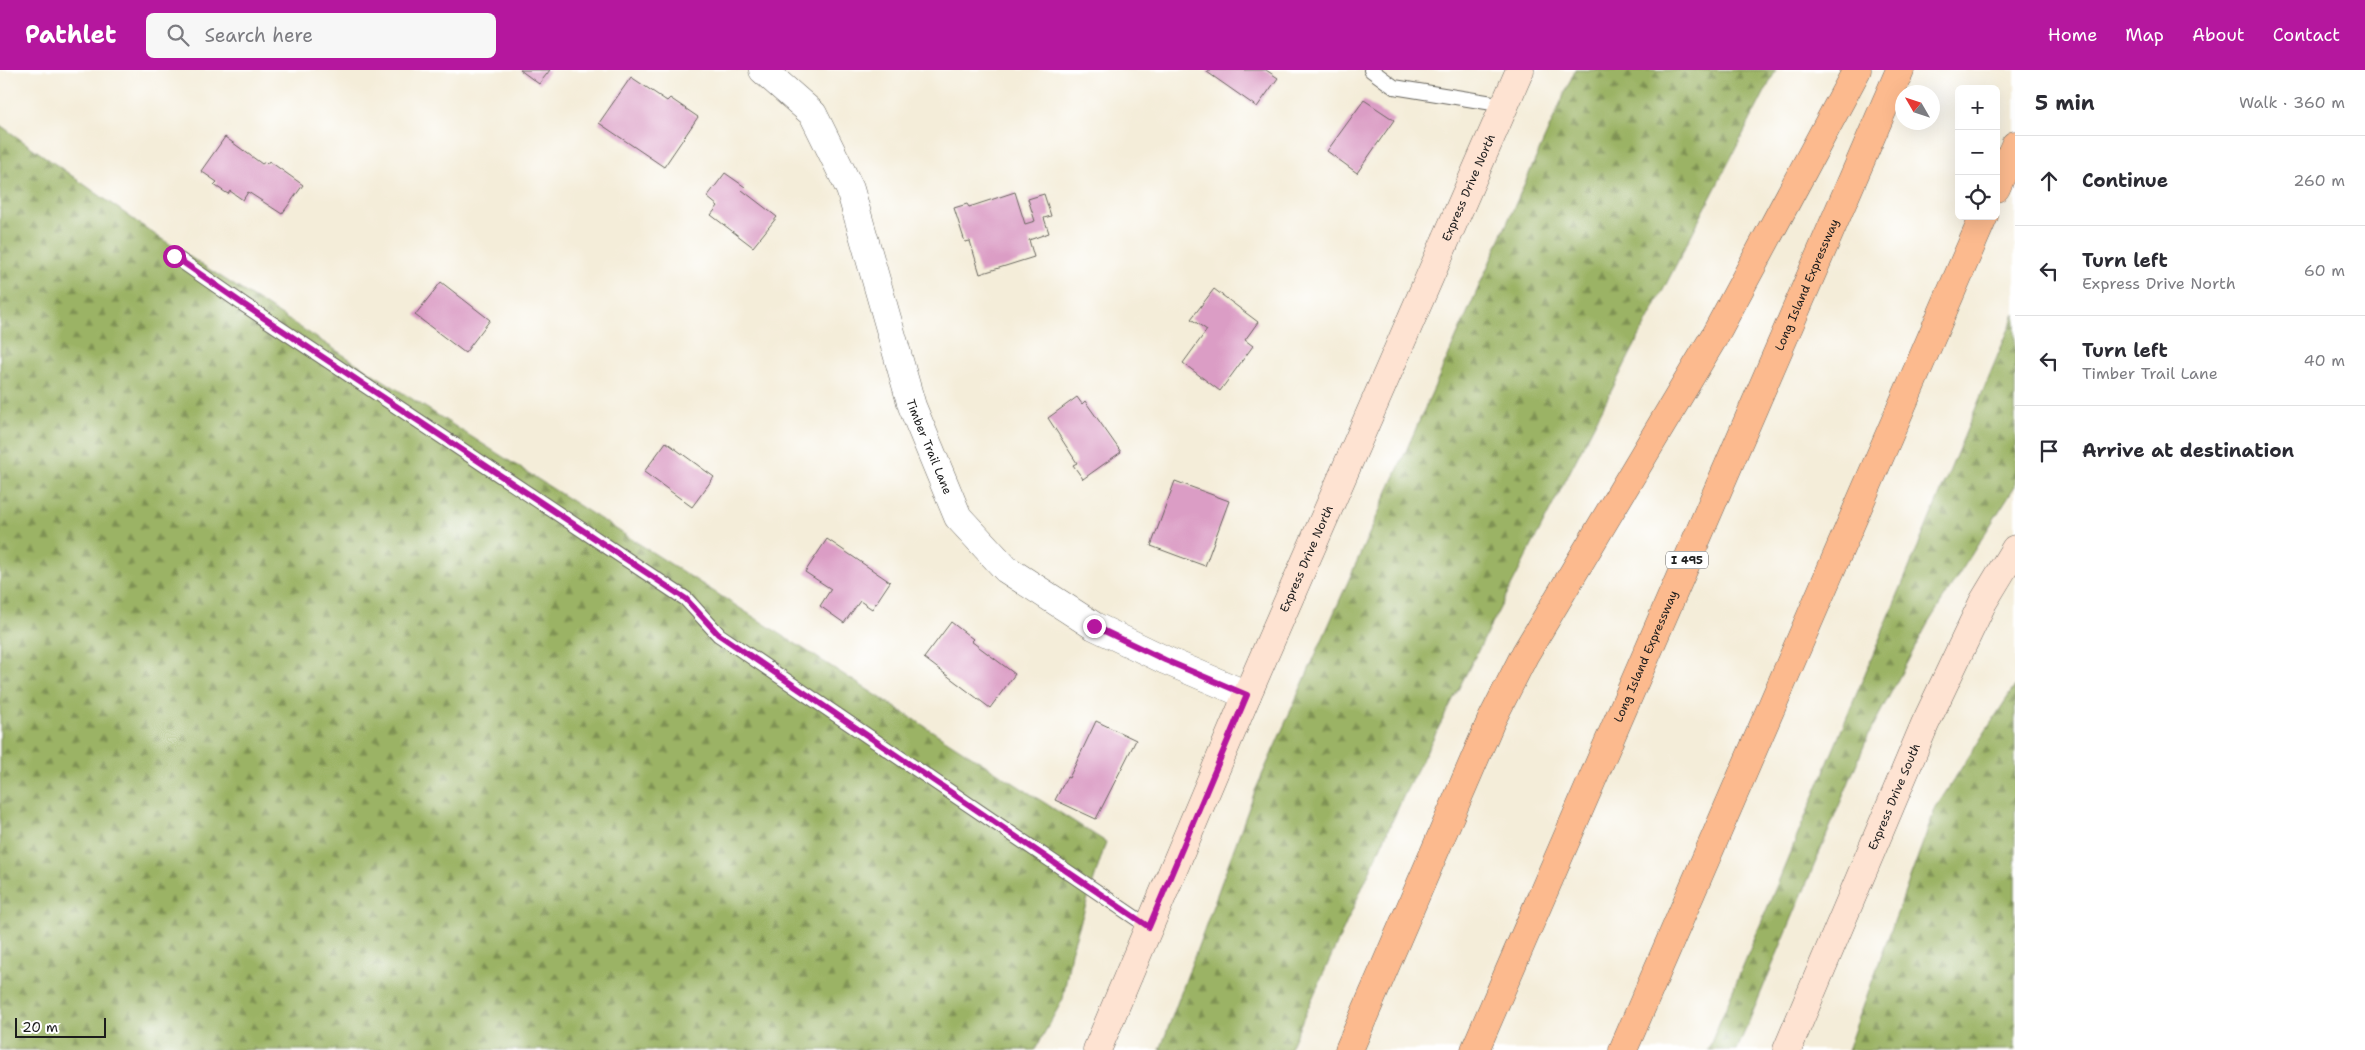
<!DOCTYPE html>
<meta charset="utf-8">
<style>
:root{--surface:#fff;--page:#f7f7f7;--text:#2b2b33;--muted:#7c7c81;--line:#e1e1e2;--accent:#b5179e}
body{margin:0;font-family:"Shantell Sans",sans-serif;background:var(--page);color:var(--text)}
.controls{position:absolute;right:15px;top:15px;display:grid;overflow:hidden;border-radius:8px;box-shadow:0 5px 20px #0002}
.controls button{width:45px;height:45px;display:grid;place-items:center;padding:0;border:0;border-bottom:1px solid var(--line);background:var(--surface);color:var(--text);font:25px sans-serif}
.compass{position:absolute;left:1895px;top:15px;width:45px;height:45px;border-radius:50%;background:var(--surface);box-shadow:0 5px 20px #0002;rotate:309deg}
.scale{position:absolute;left:15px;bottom:12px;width:91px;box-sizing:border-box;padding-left:5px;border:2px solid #1c1c1c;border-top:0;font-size:14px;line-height:18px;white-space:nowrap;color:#1c1c1c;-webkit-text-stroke:4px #fff;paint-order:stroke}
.stop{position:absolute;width:15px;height:15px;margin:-11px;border:4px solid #b5179e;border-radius:50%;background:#fff}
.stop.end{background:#b5179e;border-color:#fff;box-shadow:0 1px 5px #0008}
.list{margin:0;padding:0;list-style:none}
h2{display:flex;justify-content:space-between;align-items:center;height:65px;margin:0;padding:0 20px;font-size:21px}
h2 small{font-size:16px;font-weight:400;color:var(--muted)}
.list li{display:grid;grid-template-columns:32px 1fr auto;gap:15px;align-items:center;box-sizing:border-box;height:90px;padding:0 20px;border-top:1px solid var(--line)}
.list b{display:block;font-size:19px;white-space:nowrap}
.list p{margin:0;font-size:16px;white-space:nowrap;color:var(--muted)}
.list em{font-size:16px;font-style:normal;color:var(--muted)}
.icon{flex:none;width:28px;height:28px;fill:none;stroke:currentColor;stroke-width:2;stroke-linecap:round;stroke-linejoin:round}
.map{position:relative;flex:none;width:2015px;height:980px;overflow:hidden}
header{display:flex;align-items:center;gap:30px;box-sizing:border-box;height:70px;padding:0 25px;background:var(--accent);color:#fff}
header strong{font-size:24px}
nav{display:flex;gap:28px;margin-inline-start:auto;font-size:18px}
.search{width:350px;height:45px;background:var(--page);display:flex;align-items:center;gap:12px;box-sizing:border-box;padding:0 18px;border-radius:8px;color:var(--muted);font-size:19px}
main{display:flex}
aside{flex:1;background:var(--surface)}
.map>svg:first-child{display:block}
</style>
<header>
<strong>Pathlet</strong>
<div class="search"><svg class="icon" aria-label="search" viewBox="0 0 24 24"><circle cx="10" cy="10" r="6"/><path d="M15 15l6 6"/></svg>Search here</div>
<nav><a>Home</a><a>Map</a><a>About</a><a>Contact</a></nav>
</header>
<main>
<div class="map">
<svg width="2015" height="980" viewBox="0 0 2015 980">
<defs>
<pattern id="forest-firs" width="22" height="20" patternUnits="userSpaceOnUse" patternTransform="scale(1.25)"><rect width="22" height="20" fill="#9bb365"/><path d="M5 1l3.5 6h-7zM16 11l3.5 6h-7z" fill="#7e9152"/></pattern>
</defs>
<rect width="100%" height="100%" fill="#fff"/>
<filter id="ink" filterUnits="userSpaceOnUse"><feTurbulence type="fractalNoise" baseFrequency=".02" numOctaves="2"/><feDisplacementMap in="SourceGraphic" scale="10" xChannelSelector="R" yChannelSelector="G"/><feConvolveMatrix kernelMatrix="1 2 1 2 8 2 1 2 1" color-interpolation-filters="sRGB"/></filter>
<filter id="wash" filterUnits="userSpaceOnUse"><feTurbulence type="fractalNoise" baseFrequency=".0096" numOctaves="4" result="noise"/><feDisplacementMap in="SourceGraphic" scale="20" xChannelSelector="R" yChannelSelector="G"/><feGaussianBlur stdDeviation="1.12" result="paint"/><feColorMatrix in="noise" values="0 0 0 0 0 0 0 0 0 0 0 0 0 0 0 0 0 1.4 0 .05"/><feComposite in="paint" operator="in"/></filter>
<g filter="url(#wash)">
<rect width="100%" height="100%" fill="#f4edd9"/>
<path fill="url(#forest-firs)" stroke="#5c6840" d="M1575,0H1776L1404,725L1289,980H1160L1255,721Z
M0,55L157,166L1106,772L1071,882L1063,929L1035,980H0Z
M2015,244V416L1927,555L1869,664L1737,980H1708Z
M2015,616V980H1847L1936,737Z"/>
<g id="blocks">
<path fill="#db9dc5" d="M520,0H550L539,14Z
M1208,0H1266L1278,8L1257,37L1207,2Z
M631,7L667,31L670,28L698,47L664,97L599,53Z
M1364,30L1394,50L1357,103L1327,81Z
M225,67L262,94L265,92L267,94L269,91L303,115L282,144L248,122L243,130L230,121L228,124L214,115L217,112L201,101Z
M725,103L745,117L742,120L777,147L753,177L711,145L718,136L707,127Z
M1015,122L1025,154L1035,151L1028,129L1044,124L1051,146L1044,148L1049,163L1029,170L1034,187L980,204L970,171L965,172L954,138L967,134L969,137Z
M441,212L490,250L465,283L415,245Z
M1214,219L1258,252L1245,270L1253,276L1220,321L1183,293L1207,260L1191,249Z
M1077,327L1082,334L1085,331L1121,382L1083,409L1073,395L1077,393L1048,348Z
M666,372L714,407L692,437L644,402Z
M1175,411L1229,431L1205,496L1151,476Z
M827,469L890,512L872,539L860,531L844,553L820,536L831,519L805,502Z
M951,552L973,569L971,571L1015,604L990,638L924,588Z
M1096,651L1136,670L1096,749L1055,730L1067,707L1069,708Z"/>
</g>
</g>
<g filter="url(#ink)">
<use href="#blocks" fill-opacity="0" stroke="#68655e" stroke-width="1"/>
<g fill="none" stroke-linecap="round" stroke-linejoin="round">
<g stroke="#68655e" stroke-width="16">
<path id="service" d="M1371,0L1394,17L1505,35
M174,186L243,234L686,529L719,565L1149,857"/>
</g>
<g stroke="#68655e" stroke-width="29">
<g id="minor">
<path id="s1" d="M763,0L813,44L850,119L912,336L958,447L1006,499L1094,556L1165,590L1247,625"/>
</g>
</g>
<g stroke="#68655e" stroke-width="29">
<g id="secondary">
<path id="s2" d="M1097,980L1247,625L1520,0"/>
<path id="s3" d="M1787,980L1925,654L1983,532L2015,479"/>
</g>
</g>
<g stroke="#68655e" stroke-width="29">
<g id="motorway">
<path d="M1996,118L2015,75"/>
<path d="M1349,980L1491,651L1525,584L1714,267L1857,0"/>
<path id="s4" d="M1475,980L1900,0"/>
<path d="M1623,980L1984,146"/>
</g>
</g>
<use href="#service" stroke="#fff" stroke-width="14"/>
<use href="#minor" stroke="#fff" stroke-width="28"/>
<use href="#secondary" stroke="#fee3d2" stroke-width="28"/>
<use href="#motorway" stroke="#fcba8e" stroke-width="28"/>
</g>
</g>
<g fill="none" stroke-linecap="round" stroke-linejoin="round" filter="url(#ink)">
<path stroke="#b5179e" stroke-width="6" d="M174,186L243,234L686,529L718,564L1149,857L1247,625L1165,590L1094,556"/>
</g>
<g text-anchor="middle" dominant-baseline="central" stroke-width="4" stroke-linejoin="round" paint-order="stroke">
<rect fill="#fff" stroke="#606060" stroke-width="1" x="1666" y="481.5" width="42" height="17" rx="4"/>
<g font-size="11" font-weight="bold" fill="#1c1c1c">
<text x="1687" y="490">I 495</text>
</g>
<g font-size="12" fill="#1c1c1c" stroke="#fff">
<text stroke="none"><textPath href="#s2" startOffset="939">Express Drive North</textPath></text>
<text stroke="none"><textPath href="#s4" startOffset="834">Long Island Expressway</textPath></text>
<text stroke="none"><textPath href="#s1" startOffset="420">Timber Trail Lane</textPath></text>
<text stroke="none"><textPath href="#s2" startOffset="534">Express Drive North</textPath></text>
<text stroke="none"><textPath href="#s4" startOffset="429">Long Island Expressway</textPath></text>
<text stroke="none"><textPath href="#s3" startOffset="275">Express Drive South</textPath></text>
</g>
</g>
</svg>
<div class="controls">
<button>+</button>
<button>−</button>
<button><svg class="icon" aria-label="locate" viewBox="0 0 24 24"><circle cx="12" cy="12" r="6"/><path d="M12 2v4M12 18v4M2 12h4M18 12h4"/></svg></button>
</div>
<svg class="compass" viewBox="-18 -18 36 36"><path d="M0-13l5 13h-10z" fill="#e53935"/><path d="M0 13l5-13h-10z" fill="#7c7c81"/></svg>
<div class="scale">20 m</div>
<div class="stop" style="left:174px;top:186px"></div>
<div class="stop end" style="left:1094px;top:556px"></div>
</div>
<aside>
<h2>5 min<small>Walk · 360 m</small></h2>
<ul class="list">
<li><svg class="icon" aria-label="ahead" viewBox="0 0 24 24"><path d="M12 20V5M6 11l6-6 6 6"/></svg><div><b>Continue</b></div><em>260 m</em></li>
<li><svg class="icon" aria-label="left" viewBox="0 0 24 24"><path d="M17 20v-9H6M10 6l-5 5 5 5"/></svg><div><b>Turn left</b><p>Express Drive North</p></div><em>60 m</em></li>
<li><svg class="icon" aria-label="left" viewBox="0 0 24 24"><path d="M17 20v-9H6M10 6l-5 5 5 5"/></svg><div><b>Turn left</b><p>Timber Trail Lane</p></div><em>40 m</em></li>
<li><svg class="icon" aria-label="arrive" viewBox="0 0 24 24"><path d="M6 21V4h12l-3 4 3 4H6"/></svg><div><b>Arrive at destination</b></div></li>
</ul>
</aside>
</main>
